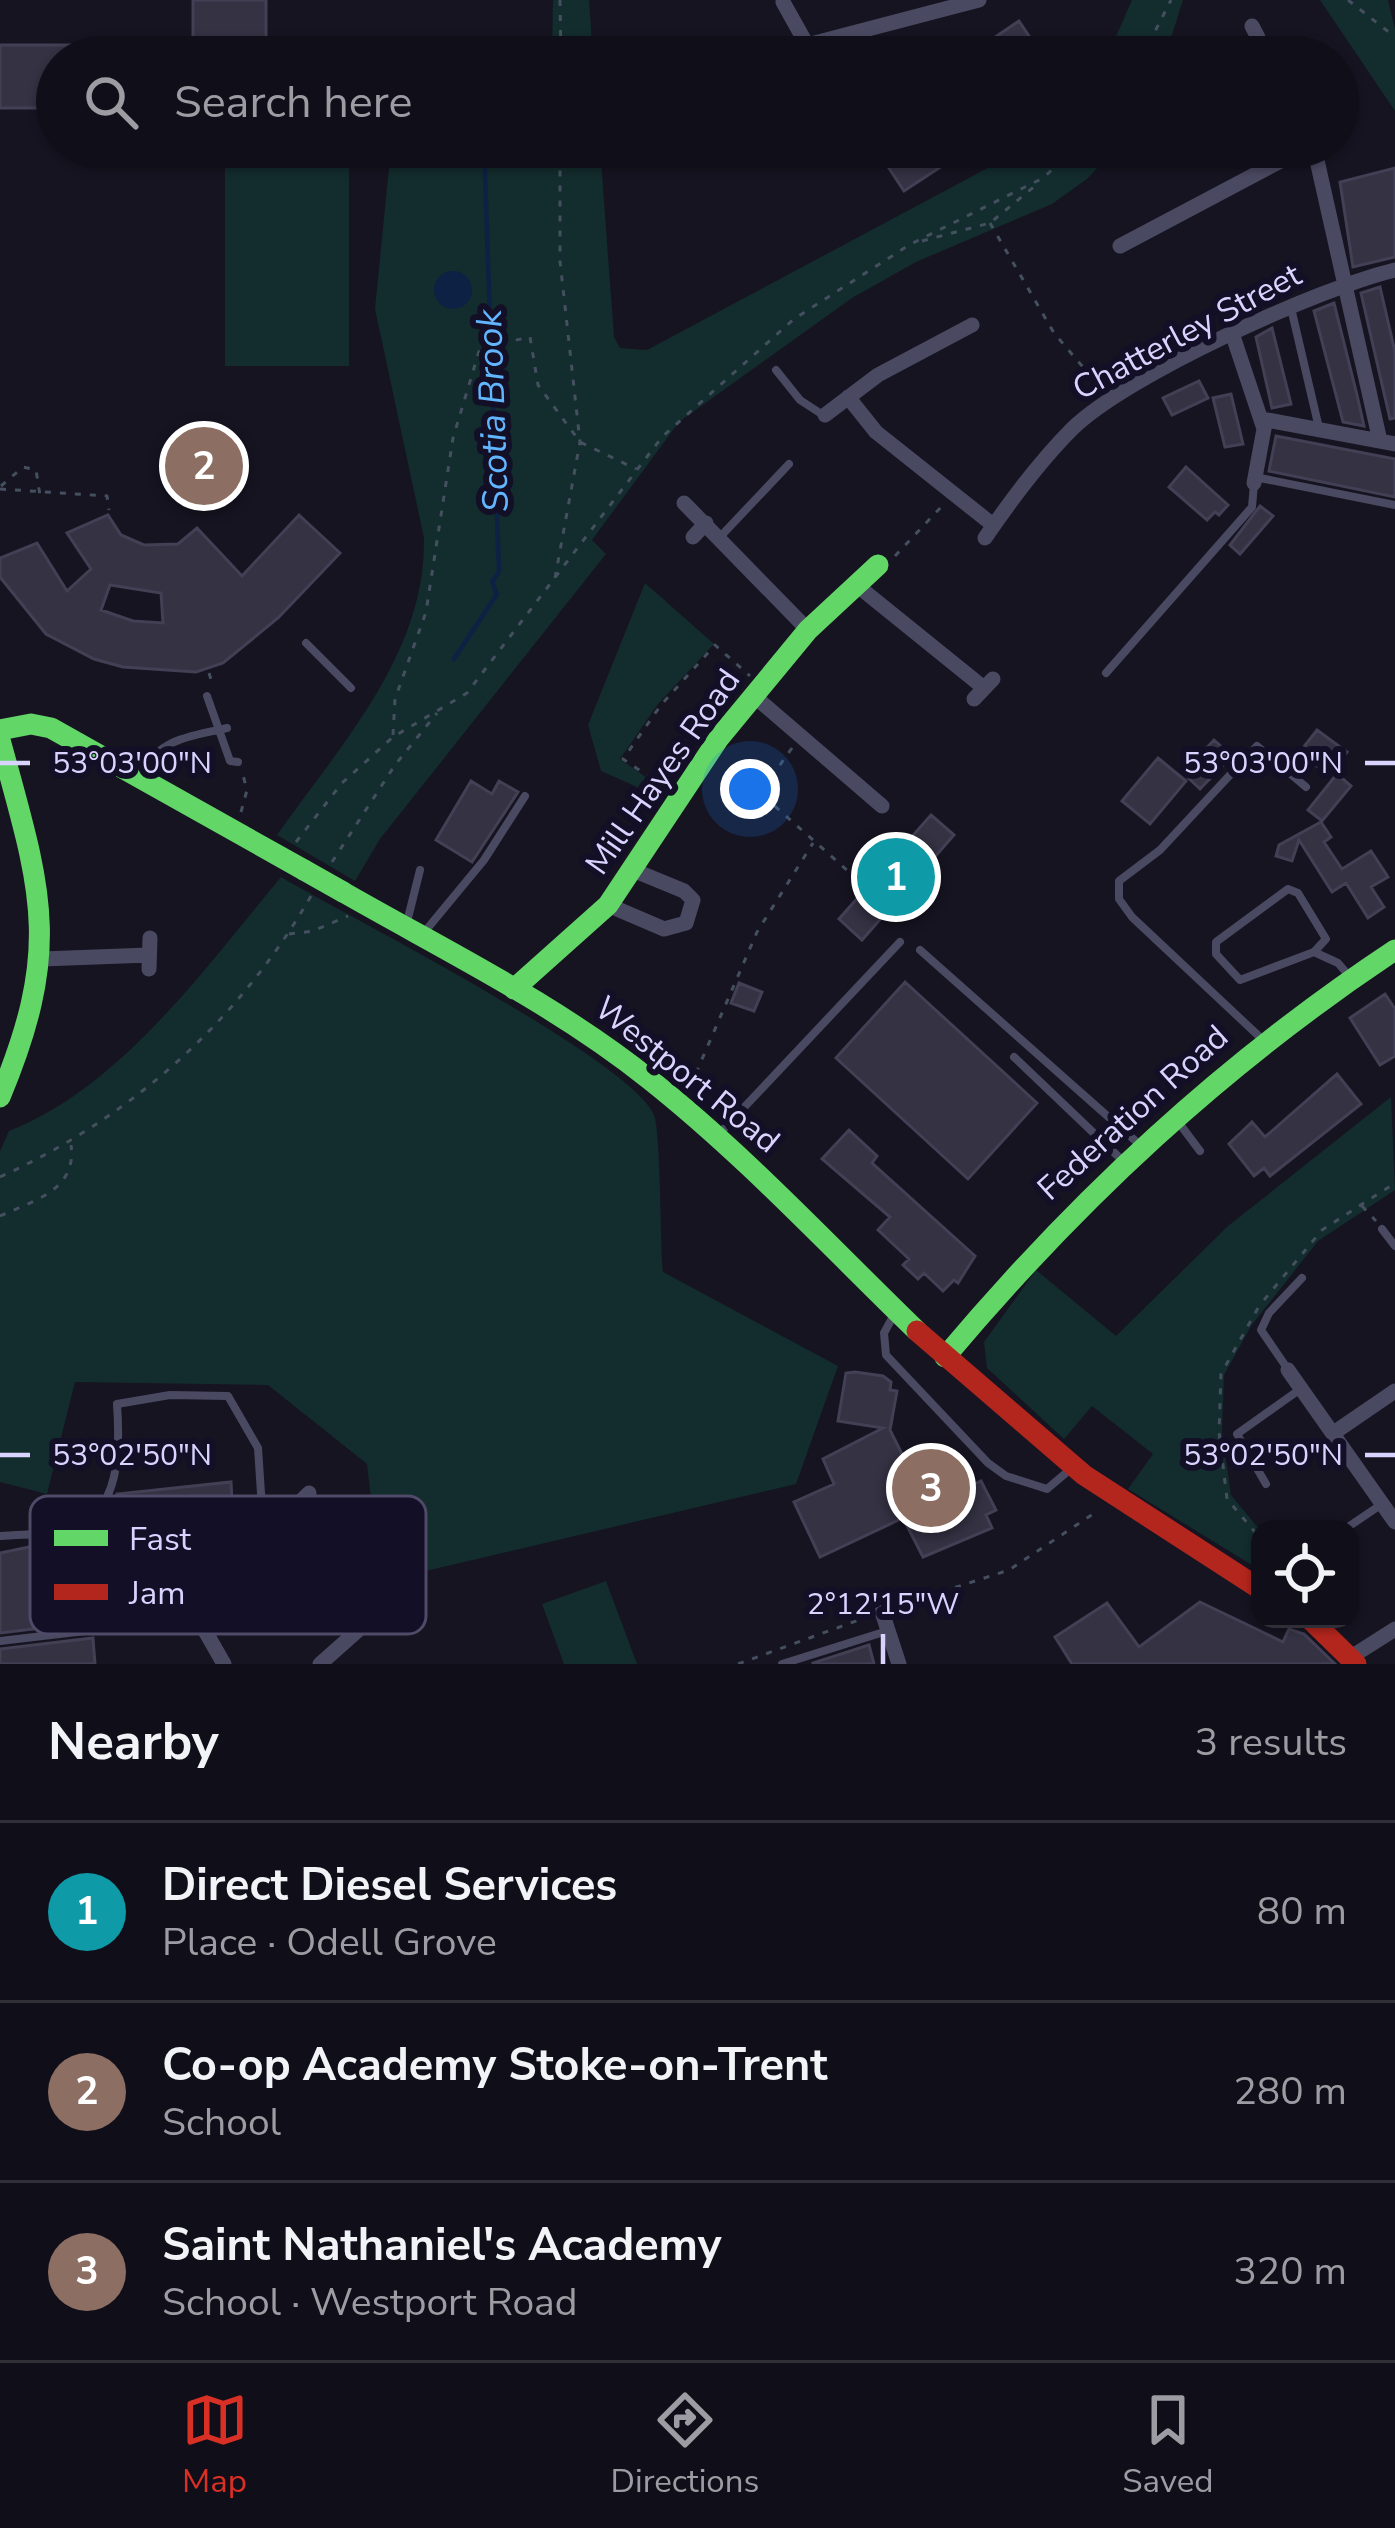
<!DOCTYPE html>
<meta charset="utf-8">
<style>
:root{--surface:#100f19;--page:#191822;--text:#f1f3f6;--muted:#9c9ca2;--line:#302f38;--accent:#d93025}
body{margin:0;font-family:"Nunito Sans",sans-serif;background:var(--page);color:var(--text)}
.controls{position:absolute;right:36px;bottom:36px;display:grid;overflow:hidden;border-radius:24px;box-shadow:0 3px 9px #0004}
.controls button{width:108px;height:108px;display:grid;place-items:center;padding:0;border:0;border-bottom:3px solid var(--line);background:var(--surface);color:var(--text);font:60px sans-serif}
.you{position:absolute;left:750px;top:789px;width:42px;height:42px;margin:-30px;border:9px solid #fff;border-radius:50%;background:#1a73e8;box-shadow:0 0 0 18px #1a73e833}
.badge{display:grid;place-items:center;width:78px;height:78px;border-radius:50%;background:var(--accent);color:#fff;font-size:39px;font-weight:700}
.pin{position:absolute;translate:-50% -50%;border:6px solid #fff;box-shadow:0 3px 12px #0006}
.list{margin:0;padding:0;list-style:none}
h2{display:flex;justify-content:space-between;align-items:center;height:156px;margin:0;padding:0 48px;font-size:51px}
h2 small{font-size:39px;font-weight:400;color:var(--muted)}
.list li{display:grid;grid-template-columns:78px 1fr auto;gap:36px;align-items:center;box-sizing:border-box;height:180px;padding:0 48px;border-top:3px solid var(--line)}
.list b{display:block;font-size:45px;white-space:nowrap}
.list p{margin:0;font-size:39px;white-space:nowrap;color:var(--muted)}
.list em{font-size:39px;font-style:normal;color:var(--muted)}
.icon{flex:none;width:66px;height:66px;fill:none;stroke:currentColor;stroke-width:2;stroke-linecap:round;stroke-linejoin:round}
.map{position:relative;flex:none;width:1395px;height:1664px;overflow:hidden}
.search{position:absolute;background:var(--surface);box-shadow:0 3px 9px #0004;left:36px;right:36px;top:36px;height:132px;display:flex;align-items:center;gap:30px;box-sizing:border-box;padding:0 42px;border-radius:66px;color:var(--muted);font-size:45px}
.sheet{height:696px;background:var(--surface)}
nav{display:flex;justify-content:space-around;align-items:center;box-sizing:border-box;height:168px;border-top:3px solid var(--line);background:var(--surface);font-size:33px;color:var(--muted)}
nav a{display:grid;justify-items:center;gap:6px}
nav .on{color:var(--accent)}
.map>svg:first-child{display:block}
</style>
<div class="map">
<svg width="1395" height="1664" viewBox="0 0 1395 1664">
<rect width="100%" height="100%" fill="#161421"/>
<path fill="#132c2d" d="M553,0H589L593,57H552Z
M1132,0H1183L1165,57H1107Z
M1320,0H1388L1395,29V111Z
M391,147H600L614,337L620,348L647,350L1027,147H1117L1087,179L1052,204L916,262L852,298L679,422L592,540L606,554L380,839L355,881L277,835C340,745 426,654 424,538L375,309Z
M225,165H349V366H225Z
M645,583L714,644L658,704L620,759L666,791L662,798L601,771L588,725Z
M281,877C347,916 630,1059 654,1115C661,1132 660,1244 663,1272L838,1366L796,1484L413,1574L373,1516L367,1464L268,1385L75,1382L47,1494L0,1482V1151L9,1131C121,1087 205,968 281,877Z
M1391,1097L1395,1190L1318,1241L1251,1326L1224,1375L1222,1433L1231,1495L1260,1530V1570L1128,1489L1153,1454L1092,1406L1064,1439L987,1368L984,1342L1036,1270L1116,1336L1228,1226Z
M606,1581L637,1664H564L542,1604Z"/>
<path fill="#0d2144" d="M434 290a19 19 0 1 1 38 0a19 19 0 1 1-38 0Z"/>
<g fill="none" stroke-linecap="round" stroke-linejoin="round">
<path stroke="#0d2144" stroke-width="4.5" d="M454,659L497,594L492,582L499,572L484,147"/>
</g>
<path fill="#343243" stroke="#433f54" stroke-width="3" fill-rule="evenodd" d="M193,0H266V57H193Z
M1019,21L1043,57H966Z
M0,45H120V57H57V108H0Z
M875,147H971L904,191Z
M1395,168V257L1353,267L1340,182Z
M1380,287L1395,352V418L1390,419L1361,293Z
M1334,303L1357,395L1364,426L1343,422L1314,311Z
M1272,328L1291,404L1272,408L1256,337Z
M1199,381L1208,398L1172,415L1163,398Z
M1231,394L1243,444L1225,447L1213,398Z
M1276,436L1395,459V497L1269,471Z
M1186,467L1228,505L1219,515L1215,512L1207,520L1169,487Z
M1260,506L1273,516L1240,554L1230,545Z
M108,515L121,535L144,545L178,544L197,528L242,576L299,515L340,553L278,618L223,663L196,672L123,667L94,659L46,634L0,577V558L37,543L67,591L91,569L67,533ZM110,585L161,593L163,623L133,621L101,610Z
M1317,730L1347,752L1329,775L1299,753Z
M1214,740L1232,756L1200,789L1183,773Z
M1158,758L1186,781L1150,824L1122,801Z
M1337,774L1351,786L1322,821L1308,810Z
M471,781L492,794L499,781L518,792L472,862L436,840Z
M931,815L954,835L862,940L839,919Z
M1321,822L1331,837L1324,842L1342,869L1371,851L1388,877L1371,887L1384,907L1368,918L1346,883L1332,892L1299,840L1292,861L1276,856L1279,845Z
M905,982L1037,1103L968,1179L836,1058Z
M739,983L762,992L754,1011L731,1003Z
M1385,994L1395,1009V1056L1380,1065L1350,1018Z
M1337,1074L1361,1104L1270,1176L1264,1168L1254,1176L1229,1144L1252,1122L1265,1137Z
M849,1130L877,1156L872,1163L975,1256L958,1283L954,1280L943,1291L924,1273L918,1279L903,1265L909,1259L878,1230L890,1217L822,1159Z
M855,1372L883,1376L891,1382L890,1390L897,1391L890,1430L928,1506L981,1481L996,1510L986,1515L992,1528L923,1557L903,1518L820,1557L794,1502L834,1484L823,1459L883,1428L838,1421L846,1373Z
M231,1482L233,1521L220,1532L185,1537L186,1560L162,1581L126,1584V1611L91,1615V1622L0,1633V1553L67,1539L68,1546L95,1543L94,1534L116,1530L117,1494Z
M1200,1602L1283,1642L1289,1629L1304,1634L1335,1664H1072L1055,1637L1107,1603L1139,1647Z
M93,1638L95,1664H0V1649Z
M869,1645L874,1664H813V1663Z"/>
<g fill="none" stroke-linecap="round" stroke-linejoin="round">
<path stroke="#44505f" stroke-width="3" stroke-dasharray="6 9" stroke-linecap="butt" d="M560,0L561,57
M1348,0L1395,37
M1142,57L1171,0
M990,223L1054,333L1099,386
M922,241L990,223L1035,186
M1,486L23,467L36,470L41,502
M0,489L107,496L109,510
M895,556L942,506
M555,578L580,442L560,261V147
M209,673L213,686
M393,735L395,699L426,612L453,438L480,348L530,337L538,385L580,442L636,469
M792,748L760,793L848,871
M664,787L623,759L661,705L715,645L750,676
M241,812L247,790L243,775
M296,842L342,783L393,737L467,693L662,437L794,319L909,245L1043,178L1078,147
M332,862L395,765L437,713
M289,934L313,931L348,916
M690,1087L757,932L813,843
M0,1177C132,1117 238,1022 311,896
M1362,1206L1376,1221
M0,1216C35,1200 77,1190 71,1145
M1264,1300L1322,1230L1395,1183
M1258,1308L1221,1374L1219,1432L1227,1499L1260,1538
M898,1606L1009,1570L1099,1510
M738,1664L867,1617"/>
<path stroke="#4a4962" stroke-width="8" d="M1291,308L1319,428
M776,370L800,400L823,415
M1255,477L1395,505
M720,537L789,464
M306,643L351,688
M1106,673L1252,507L1254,484
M207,696L230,761L238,762
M140,776C158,738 189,737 227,728
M406,926L420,870
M422,935L484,860L525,796
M920,950L1139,1144
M1314,952L1240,980L1216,954V942L1288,889L1298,893L1326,939L1314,952L1338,963L1350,977
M1263,1040L1132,917L1119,899V881L1160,850L1257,746L1306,787
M1014,1057L1122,1160
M1176,1119L1200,1151
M718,1135L900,942
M1382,1229L1395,1246
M896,1311L884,1333L886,1355L988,1463L1006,1476L1047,1489L1073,1467
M1287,1368L1261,1330L1269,1313L1302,1278
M1266,1484L1237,1434L1299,1390
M1345,1529L1382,1504
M0,1536C22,1534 47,1535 68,1530C122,1515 120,1446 117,1404L170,1395L228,1396L258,1448L262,1508L119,1627L0,1641
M782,1664L887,1631"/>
<path stroke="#4a4962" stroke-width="15" d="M783,2L807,45L979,0
M1252,26L1268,57
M1314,147L1380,441
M1120,246L1307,147
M1233,336L1264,429L1254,483
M848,397L876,432L993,525
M825,415L878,375L972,325
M1262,419L1395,444
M684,503L808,630
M693,537L706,523
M985,538C1011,500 1040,461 1072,429C1127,375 1319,288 1395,270
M859,587L984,688
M754,696L882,806
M974,699L993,679
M608,905L664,929L686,923L693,900L684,891L633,870
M42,959L149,955
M149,969L150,938
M1288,1370L1395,1522
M1335,1432L1395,1391
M374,1591L388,1623
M882,1612L899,1664
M1351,1657L1395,1629
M224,1664L196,1615L201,1599L309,1493
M320,1664L382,1609"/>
<path stroke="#63d668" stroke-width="21" d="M0,730L31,724L51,728L304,870
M0,740C41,890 63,946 0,1097
M343,892C446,951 555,1004 649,1079C745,1155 829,1246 917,1331
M514,989L608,905L719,738L808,630L878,565
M945,1357C1078,1199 1223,1064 1395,950"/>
<path stroke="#b3261e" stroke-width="21" d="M917,1331L1084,1475L1260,1589
M1310,1619L1356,1664"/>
<path stroke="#63d668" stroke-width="21" d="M304,870L343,892"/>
</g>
<path fill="none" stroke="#d9d4ff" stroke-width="4.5" d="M0,763H30M1365,763H1395M0,1455H30M1365,1455H1395M883,1634V1664"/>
<g text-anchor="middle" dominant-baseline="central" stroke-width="12" stroke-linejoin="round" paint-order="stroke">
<g font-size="33" fill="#d9d4ff" stroke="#130f26">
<text transform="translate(1187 332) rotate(-28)">Chatterley Street</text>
<text transform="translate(663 772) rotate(-55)">Mill Hayes Road</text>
<text transform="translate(687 1075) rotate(39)">Westport Road</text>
<text transform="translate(1133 1113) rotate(-42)">Federation Road</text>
</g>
<g font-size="36" font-style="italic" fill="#62b6ff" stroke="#130f26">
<text transform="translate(493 411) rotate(-92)">Scotia Brook</text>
</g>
</g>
<rect x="30" y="1496" width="396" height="138" rx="18" fill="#130f26" stroke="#4e4a67" stroke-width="3"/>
<rect x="54" y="1530" width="54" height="16" fill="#63d668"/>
<rect x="54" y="1584" width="54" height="16" fill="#b3261e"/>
<g font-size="33" fill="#d9d4ff">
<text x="129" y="1550">Fast</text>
<text x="129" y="1604">Jam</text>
</g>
<g font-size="30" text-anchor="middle" fill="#d9d4ff" stroke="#130f26" stroke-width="12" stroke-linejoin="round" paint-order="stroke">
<text x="132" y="773">53°03'00"N</text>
<text x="1263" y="773">53°03'00"N</text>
<text x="132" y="1465">53°02'50"N</text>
<text x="1263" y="1465">53°02'50"N</text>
<text x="883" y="1614">2°12'15"W</text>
</g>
</svg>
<div class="controls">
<button><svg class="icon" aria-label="locate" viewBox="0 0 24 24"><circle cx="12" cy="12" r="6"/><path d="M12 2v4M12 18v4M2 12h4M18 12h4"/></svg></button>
</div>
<div class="you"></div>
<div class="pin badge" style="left:896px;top:877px;background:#0f9aa8">1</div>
<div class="pin badge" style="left:204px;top:466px;background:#8d6e63">2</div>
<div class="pin badge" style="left:931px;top:1488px;background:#8d6e63">3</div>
<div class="search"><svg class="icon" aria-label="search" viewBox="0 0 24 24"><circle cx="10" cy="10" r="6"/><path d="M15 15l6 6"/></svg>Search here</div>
</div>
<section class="sheet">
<h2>Nearby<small>3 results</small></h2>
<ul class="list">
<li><span class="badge" style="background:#0f9aa8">1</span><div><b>Direct Diesel Services</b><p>Place · Odell Grove</p></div><em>80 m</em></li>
<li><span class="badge" style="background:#8d6e63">2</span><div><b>Co-op Academy Stoke-on-Trent</b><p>School</p></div><em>280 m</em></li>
<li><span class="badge" style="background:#8d6e63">3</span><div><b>Saint Nathaniel's Academy</b><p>School · Westport Road</p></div><em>320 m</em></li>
</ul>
</section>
<nav>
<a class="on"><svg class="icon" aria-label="map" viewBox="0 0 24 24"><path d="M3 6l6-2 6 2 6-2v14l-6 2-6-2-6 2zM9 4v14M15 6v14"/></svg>Map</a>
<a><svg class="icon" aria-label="directions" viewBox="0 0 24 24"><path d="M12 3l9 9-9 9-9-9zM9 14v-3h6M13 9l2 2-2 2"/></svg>Directions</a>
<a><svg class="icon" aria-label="saved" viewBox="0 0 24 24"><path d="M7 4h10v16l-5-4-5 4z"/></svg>Saved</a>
</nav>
